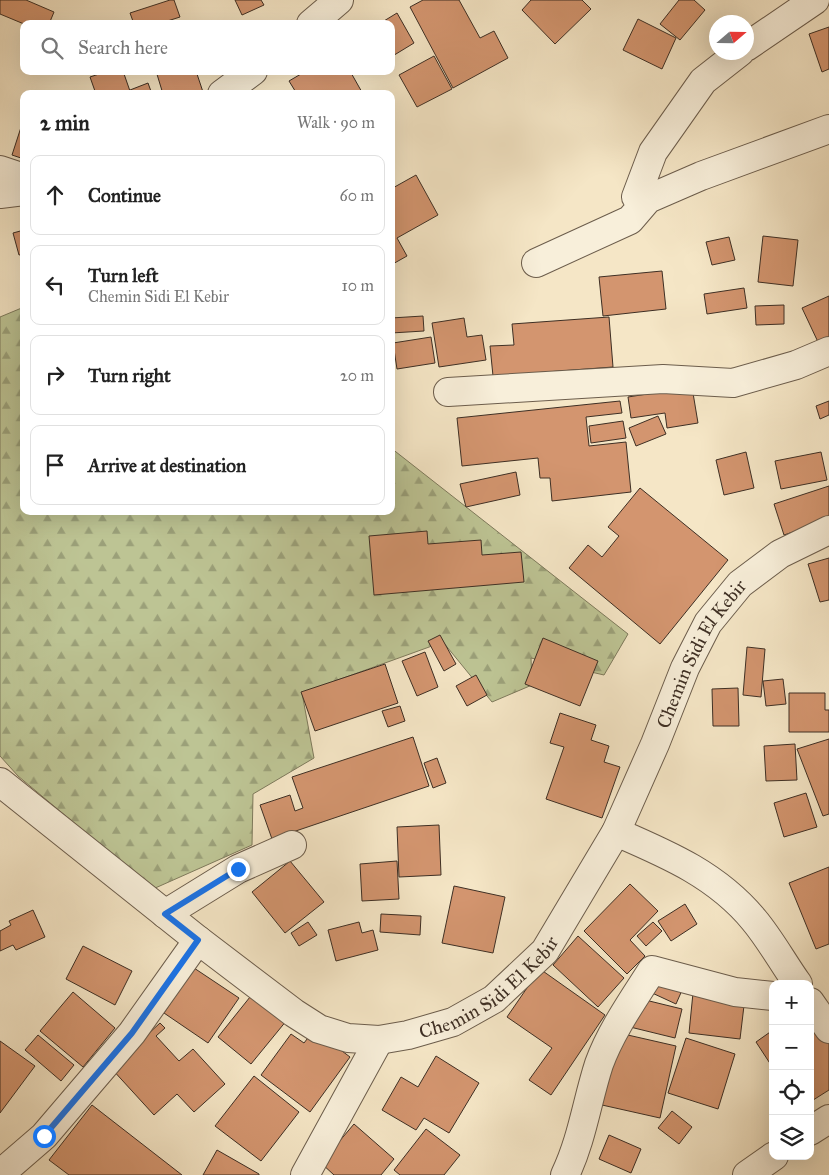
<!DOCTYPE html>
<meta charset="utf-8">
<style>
:root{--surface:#fff;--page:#f2f2f2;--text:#222;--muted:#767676;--line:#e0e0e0}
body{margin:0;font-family:"IM FELL Great Primer",serif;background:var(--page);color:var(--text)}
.controls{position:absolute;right:15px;bottom:15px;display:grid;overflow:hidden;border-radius:10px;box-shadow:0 5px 20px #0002}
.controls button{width:45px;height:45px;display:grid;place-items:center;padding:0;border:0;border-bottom:1px solid var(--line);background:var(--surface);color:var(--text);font:25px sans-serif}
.compass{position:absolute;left:709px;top:15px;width:45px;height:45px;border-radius:50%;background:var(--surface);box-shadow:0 5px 20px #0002;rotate:70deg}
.stop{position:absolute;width:15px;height:15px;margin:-11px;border:4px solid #1a73e8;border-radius:50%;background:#fff}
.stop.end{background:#1a73e8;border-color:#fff;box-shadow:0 1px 5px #0008}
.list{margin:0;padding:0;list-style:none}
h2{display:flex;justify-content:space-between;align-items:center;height:65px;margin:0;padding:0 20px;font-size:21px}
h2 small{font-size:16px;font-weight:400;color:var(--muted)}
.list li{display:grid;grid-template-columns:32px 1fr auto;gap:15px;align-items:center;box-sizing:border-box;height:80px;margin:0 10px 10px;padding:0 10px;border:1px solid var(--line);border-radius:10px}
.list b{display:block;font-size:19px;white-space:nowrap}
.list p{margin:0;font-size:16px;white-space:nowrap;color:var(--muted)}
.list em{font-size:16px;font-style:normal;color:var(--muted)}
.icon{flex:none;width:28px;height:28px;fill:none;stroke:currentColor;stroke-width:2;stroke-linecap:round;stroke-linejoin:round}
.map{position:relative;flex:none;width:829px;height:1175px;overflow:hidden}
.search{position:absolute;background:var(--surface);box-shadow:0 5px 20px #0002;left:20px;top:20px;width:375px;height:55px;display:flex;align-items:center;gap:12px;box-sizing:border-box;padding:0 18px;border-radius:10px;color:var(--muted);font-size:19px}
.panel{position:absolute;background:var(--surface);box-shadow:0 5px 20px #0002;left:20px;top:90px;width:375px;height:425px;border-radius:10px}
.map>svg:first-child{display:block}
</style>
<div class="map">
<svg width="829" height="1175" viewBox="0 0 829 1175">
<defs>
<pattern id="forest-firs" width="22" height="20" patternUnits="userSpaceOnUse" patternTransform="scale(1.25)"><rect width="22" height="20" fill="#bdc494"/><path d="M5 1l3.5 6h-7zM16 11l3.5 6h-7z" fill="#9ba079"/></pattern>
</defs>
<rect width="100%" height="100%" fill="#f5e6c6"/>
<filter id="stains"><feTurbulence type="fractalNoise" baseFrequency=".004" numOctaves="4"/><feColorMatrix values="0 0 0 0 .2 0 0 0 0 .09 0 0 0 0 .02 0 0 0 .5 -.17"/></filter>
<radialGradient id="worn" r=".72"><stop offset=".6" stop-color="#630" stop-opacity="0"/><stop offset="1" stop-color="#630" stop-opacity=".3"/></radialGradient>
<path fill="url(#forest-firs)" stroke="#7e7a5c" d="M24,307V511H391V448L628,634L604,675L531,658L532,685L492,702L443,642L302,693L314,758L253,794L252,845L153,889L18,776L0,756V317Z"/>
<path fill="#d3956f" stroke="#3e2f24" d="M0,0H26L54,12L49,24H24L0,14Z
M170,0H174L180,17L158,24H134L130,13Z
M235,0H261L264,5L242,15Z
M423,0H459L480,38L494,31L508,58L453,88L410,7Z
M531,0H582L591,9L555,44L522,10Z
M679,0H694L705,10L680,40L660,24Z
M397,13L414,43L391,57V24H379Z
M638,19L676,38L662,69L623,50Z
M829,27V69L822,72L809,34Z
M434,56L452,89L417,107L399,75Z
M108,71H123L131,94H96L90,77Z
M156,71H196L203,92L163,94Z
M306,71H350L363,94H297L289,81Z
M148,83L152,94H131L130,90Z
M24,118V159L12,155Z
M416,175L438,215L397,238L407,256L391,265V189Z
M24,230V254L19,255L13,233Z
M763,236L798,240L793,286L758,282Z
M729,237L735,260L712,265L706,242Z
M662,271L666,309L603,316L599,277Z
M744,288L747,308L707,314L704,294Z
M829,296V337L818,342L802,308Z
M784,305V324L756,325L755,306Z
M423,316L424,331L391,333V318Z
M609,317L613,367L493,376L490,346L514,345L512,324Z
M464,318L467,337L482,335L486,360L439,367L432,323Z
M431,337L435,363L397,369L393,343Z
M692,387L698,423L667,428L665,413L631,418L628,397Z
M620,401L622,413L586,417L589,446L626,442L631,492L552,501L550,478H540L538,458L462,466L457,418Z
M829,401V415L820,419L816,406Z
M658,416L666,434L636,446L629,428Z
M623,421L626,438L591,443L589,426Z
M746,452L754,488L724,495L716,460Z
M821,452L827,480L781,489L775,461Z
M516,472L520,495L466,507L460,484Z
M829,486V520L784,535L774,504Z
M640,488L728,560L660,644L569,568L588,545L602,557L619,536L608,527Z
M427,531L428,544L481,540L482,555L521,552L524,582L374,595L369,536Z
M829,558V600L820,602L808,564Z
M440,635L456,664L444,671L428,641Z
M543,638L598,661L580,706L525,684Z
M747,647L765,649L761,697L743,695Z
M425,652L438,687L417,696L402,661Z
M385,664L398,703L315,731L301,692Z
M476,675L487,695L467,706L456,686Z
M783,679L786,704L766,706L763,681Z
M738,688L739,726H713L712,689Z
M789,693H825V710H829V732H789Z
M400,706L405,721L388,727L382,711Z
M560,713L596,725L591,740L609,746L604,762L620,767L602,818L546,799L564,747L550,743Z
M413,737L429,786L272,839L260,805L290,795L295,811L303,808L292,777Z
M829,739V814L823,816L797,749Z
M795,744L797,780L766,781L764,746Z
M437,758L446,783L433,788L424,763Z
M806,793L817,827L784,837L774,803Z
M439,825L441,875L399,877L397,827Z
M290,861L324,902L285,933L252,892Z
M397,861L399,899L362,901L360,864Z
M829,867V944L816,949L789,883Z
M630,884L658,911L630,940L645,956L627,974L584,931Z
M454,886L505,897L493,953L442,943Z
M685,904L697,924L671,941L658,921Z
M33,910L45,937L16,950L13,945L0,951V931L11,925L9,921Z
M381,914L421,916L420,935L380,932Z
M308,922L317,935L299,946L291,933Z
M359,922L362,933L373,930L378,950L336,961L328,930Z
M653,922L662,931L646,946L637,936Z
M578,936L624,978L598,1007L553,965Z
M83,946L132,971L115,1005L66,979Z
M194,968L239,998L208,1043L164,1013Z
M540,969L605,1015L551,1095L529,1080L552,1048L507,1017Z
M644,970L683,988L676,1004L637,986Z
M694,983L746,989L740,1039L689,1033Z
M73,992L115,1028L83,1067L40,1031Z
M254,992L287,1020L251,1064L218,1037Z
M633,997L682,1009L675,1038L626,1026Z
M810,1008L829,1036V1090L810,1102Z
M160,1023L165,1028L156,1036L179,1061L193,1049L225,1084L194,1112L177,1094L154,1115L111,1068Z
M314,1030L350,1057L310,1112L261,1075L291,1034L304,1043Z
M773,1030V1068L756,1042Z
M619,1033L676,1046L660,1118L602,1105Z
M38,1035L74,1065L61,1081L25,1050Z
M686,1038L735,1054L718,1109L668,1093Z
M0,1041L35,1066L0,1113Z
M436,1056L479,1083L449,1133L424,1118L416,1130L382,1110L401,1077L418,1087Z
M254,1076L299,1112L261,1161L215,1126Z
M92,1105L182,1175H69L49,1160Z
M672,1111L692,1127L679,1144L658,1128Z
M354,1124L394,1159L381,1175H334L321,1163Z
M426,1129L460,1155L444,1175H400L394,1170Z
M609,1135L641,1149L631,1173L599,1159Z
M217,1150L259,1174V1175H203Z"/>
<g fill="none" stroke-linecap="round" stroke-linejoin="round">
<g stroke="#6c5d4c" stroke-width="30">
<path id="minor" d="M311,24L339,0
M746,47L815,0
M222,94L253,71
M0,170L24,178
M0,194L24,191
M648,199L636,197L653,152L703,81L740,52
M536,263L630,220L648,199L701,176L829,129
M448,392L663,379L733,383L796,365L829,351
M616,832C667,854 717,875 754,920C770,939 783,963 798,984
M165,914L238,869L292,845
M810,1002L829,1029
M810,1131L829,1119
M0,1174L44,1136L132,1033L198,940
M305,1175L379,1040
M565,1175C582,1140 587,1101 599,1064C611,1031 633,1000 652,970L735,992L773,996
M747,1175L774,1156"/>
</g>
<g stroke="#6c5d4c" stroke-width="30">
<g id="tertiary">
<path id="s1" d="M0,782L198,940L294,1013L319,1029L348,1038L379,1040L408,1035L453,1022L494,999L545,951L616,832L655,744L685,668L708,623L740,584L780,554L829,530"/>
</g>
</g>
<use href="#minor" stroke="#f8efda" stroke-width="28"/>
<use href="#tertiary" stroke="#f8efda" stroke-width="28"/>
</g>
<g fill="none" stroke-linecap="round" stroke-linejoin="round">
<path stroke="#1a73e8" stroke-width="6" d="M44,1136L132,1033L198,940L165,914L238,869"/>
</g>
<g text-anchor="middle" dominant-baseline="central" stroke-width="4" stroke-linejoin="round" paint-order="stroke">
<g font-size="19" fill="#3e2f24" stroke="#f8efda">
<text stroke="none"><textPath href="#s1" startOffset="995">Chemin Sidi El Kebir</textPath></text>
<text stroke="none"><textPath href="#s1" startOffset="590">Chemin Sidi El Kebir</textPath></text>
</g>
</g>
<rect width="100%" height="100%" filter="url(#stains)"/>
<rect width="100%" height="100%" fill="url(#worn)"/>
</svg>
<div class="controls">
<button>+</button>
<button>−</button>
<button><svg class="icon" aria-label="locate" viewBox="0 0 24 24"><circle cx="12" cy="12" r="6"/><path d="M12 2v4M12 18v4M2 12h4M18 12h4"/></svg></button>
<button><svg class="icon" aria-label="layers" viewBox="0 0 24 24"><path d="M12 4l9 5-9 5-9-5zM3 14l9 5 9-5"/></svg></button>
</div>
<svg class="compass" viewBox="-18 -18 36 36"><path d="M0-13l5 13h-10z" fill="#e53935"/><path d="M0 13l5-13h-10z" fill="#767676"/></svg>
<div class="stop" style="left:44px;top:1136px"></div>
<div class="stop end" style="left:238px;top:869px"></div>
<div class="search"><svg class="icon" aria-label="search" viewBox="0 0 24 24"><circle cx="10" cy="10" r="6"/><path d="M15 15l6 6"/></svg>Search here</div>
<section class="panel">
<h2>2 min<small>Walk · 90 m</small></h2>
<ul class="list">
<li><svg class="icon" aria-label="ahead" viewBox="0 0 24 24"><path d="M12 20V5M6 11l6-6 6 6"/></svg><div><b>Continue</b></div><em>60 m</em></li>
<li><svg class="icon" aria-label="left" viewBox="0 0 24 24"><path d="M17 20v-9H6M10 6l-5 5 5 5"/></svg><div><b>Turn left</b><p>Chemin Sidi El Kebir</p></div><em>10 m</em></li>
<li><svg class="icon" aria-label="right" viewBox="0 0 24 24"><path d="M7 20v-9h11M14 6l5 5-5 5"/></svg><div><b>Turn right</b></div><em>20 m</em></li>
<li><svg class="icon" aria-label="arrive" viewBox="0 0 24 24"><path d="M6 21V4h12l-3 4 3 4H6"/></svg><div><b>Arrive at destination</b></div></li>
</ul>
</section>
</div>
